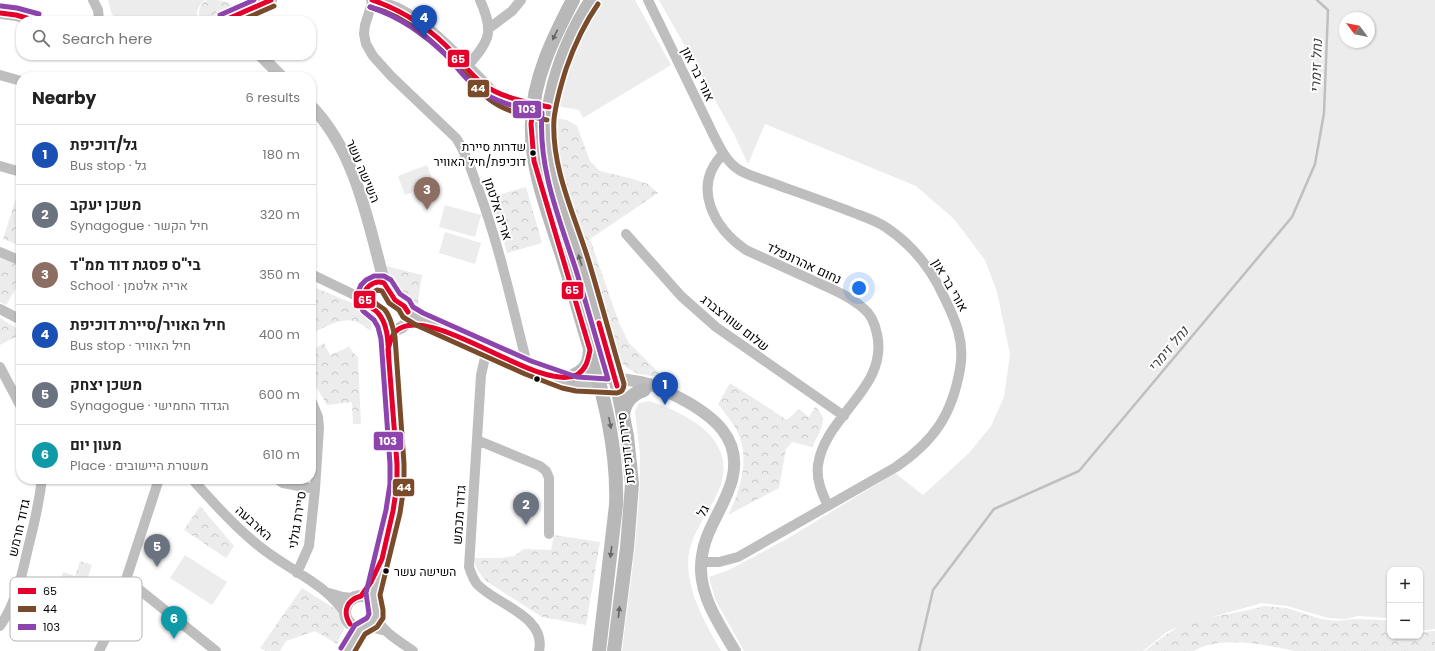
<!DOCTYPE html>
<meta charset="utf-8">
<style>
:root{--surface:#fff;--page:#f2f2f2;--text:#222;--muted:#767676;--line:#e0e0e0;--accent:#0f766e}
body{margin:0;font-family:Poppins,Heebo,sans-serif;background:var(--page);color:var(--text)}
.controls{position:absolute;right:12px;bottom:12px;display:grid;overflow:hidden;border-radius:8px;box-shadow:0 1px 3px #0004}
.controls button{width:36px;height:36px;display:grid;place-items:center;padding:0;border:0;border-bottom:1px solid var(--line);background:var(--surface);color:var(--text);font:20px sans-serif}
.compass{position:absolute;left:1339px;top:12px;width:36px;height:36px;border-radius:50%;background:var(--surface);box-shadow:0 1px 3px #0004;rotate:302deg}
.you{position:absolute;left:859px;top:288px;width:14px;height:14px;margin:-10px;border:3px solid #fff;border-radius:50%;background:#1a73e8;box-shadow:0 0 0 6px #1a73e833}
.badge{display:grid;place-items:center;width:26px;height:26px;border-radius:50%;background:var(--accent);color:#fff;font-size:13px;font-weight:700}
.pin{position:absolute;translate:-50% -33px;filter:drop-shadow(0 1px 2px #0008)}
.pin::after{content:'';position:absolute;top:21px;width:14px;height:12px;background:inherit;clip-path:polygon(0 0,100% 0,50% 100%)}
.list{margin:0;padding:0;list-style:none}
h2{display:flex;justify-content:space-between;align-items:center;height:52px;margin:0;padding:0 16px;font-size:17px}
h2 small{font-size:13px;font-weight:400;color:var(--muted)}
.list li{display:grid;grid-template-columns:26px 1fr auto;gap:12px;align-items:center;box-sizing:border-box;height:60px;padding:0 16px;border-top:1px solid var(--line)}
.list b{display:block;font-size:15px;white-space:nowrap}
.list p{margin:0;font-size:13px;white-space:nowrap;color:var(--muted)}
.list em{font-size:13px;font-style:normal;color:var(--muted)}
.icon{flex:none;width:22px;height:22px;fill:none;stroke:currentColor;stroke-width:2;stroke-linecap:round;stroke-linejoin:round}
.map{position:relative;flex:none;width:1435px;height:651px;overflow:hidden}
.search{position:absolute;background:var(--surface);box-shadow:0 1px 3px #0004;left:16px;top:16px;width:300px;height:44px;display:flex;align-items:center;gap:10px;box-sizing:border-box;padding:0 14px;border-radius:16px;color:var(--muted);font-size:15px}
.panel{position:absolute;background:var(--surface);box-shadow:0 1px 3px #0004;left:16px;top:72px;width:300px;height:412px;border-radius:16px}
.map>svg:first-child{display:block}
</style>
<div class="map">
<svg width="1435" height="651" viewBox="0 0 1435 651">
<defs>
<pattern id="park-crowns" width="20" height="18" patternUnits="userSpaceOnUse"><rect width="20" height="18" fill="#ececec"/><path d="M2 6a3 3 0 1 1 6 0M12 15a3 3 0 1 1 6 0" fill="none" stroke="#c9c9c9"/></pattern>
</defs>
<rect width="100%" height="100%" fill="#fff"/>
<path fill="#ececec" fill-rule="evenodd" d="M108,0H205C198,6 196,10 198,19L192,21H116L111,12Z
M600,0H635L671,65L583,118L579,110L557,106C566,69 577,30 600,0Z
M659,0H1435V629L1420,631V570H1390V620L1387,618L1358,616L1346,619L1328,618L1287,606L1262,603L1194,622L1168,631L1143,651H744L715,599L709,577L729,570L790,537L895,473L923,495L969,453L991,426L1004,397L1010,354L997,292L985,260L954,219L916,186L765,124L748,164L734,134ZM1345,18H1369V42H1345Z
M427,165L434,184L405,195L398,176Z
M445,205L481,215L475,237L439,227Z
M445,232L481,243L475,264L439,253Z
M649,401C695,416 745,445 714,500C703,520 688,540 688,564C689,596 706,624 721,651H622L635,548L640,485V456L635,411L639,403Z
M185,555L227,582L212,605L170,578Z"/>
<path fill="url(#park-crowns)" d="M207,0C218,0 227,0 234,7L218,14L200,20C198,11 199,5 207,0Z
M554,118L567,120L577,126L590,161L600,171L633,179L648,184L658,193L590,239L619,323L629,343L663,377C642,375 628,375 616,355L576,212L565,179L558,150Z
M21,183V246L3,239Z
M526,187L542,243L507,253L491,197Z
M0,258L21,266V280L6,305L0,302Z
M386,266L422,275L418,301L420,314L412,311L392,290Z
M311,286L364,308C370,316 372,322 371,331C366,327 360,323 354,321C340,317 323,328 311,334Z
M0,318L21,331V334L0,345Z
M324,343L330,355L349,347L358,358L361,424H353L352,402L327,405L311,378V351Z
M730,383L787,420L799,409L809,417L815,407C831,419 818,434 812,447L792,442L786,449L779,488L728,515C741,490 751,456 736,429C731,420 724,412 718,404Z
M200,506L234,546L226,558L184,530Z
M554,535L600,542L586,625L542,617L486,581C479,573 475,568 474,558H501L514,556L524,549L551,550Z
M80,561L92,565L73,622L50,614L63,572L75,576Z
M302,588L337,610L343,615L345,620V627L337,644L315,631L286,641L280,651H266L260,648Z
M1264,606L1287,608L1321,619L1336,621L1353,619L1385,620L1390,622V636H1420V632L1435,631V651H1295C1266,645 1221,635 1194,651H1145C1159,640 1174,627 1192,622C1215,615 1240,613 1264,606Z"/>
<g fill="none" stroke-linecap="round" stroke-linejoin="round">
<path stroke="#bfbfbf" stroke-width="2.5" d="M919,651L933,590L994,509L1079,471L1292,217L1315,164L1324,113L1328,10L1317,0"/>
<path stroke="#bebebe" stroke-width="10" d="M93,0L98,10L99,21
M373,0L365,25L364,34L366,44L373,56L391,76L456,138C467,154 472,173 479,191C500,248 513,309 528,368
M648,0L715,138C721,150 728,164 741,171C750,176 762,179 772,183C797,192 823,201 849,211C861,216 876,220 887,228C912,245 932,270 944,297C956,321 965,342 960,369C952,415 934,441 896,467L738,557L719,562H701
M488,29L512,11L521,0
M467,67C489,40 495,34 480,0
M0,75L21,81
M723,154C691,187 714,228 746,250C768,260 790,270 812,280C829,288 848,295 863,308C871,314 875,324 877,334C889,388 825,415 818,465C816,480 822,493 828,506
M0,166L21,172
M626,234L681,296L716,327L844,416
M0,252L21,261
M311,274L365,300
M0,309L21,320
M408,312L442,330L549,376L576,384L600,385
M487,349L481,375L469,567C471,573 473,579 477,584C495,604 547,616 539,651
M0,367L21,407
M571,377H598
M477,440L540,466L546,471L549,478V534
M192,479C213,502 234,526 259,546C287,569 324,582 345,613
M277,479L283,483L315,489
M297,573L309,546L315,489L319,428L318,417L311,400
M126,579L216,651
M329,593L343,597L353,598
M376,614C379,631 400,641 413,651
M0,626C16,603 22,575 28,548C34,525 39,503 42,479
M367,626L386,631
M99,651L108,633L115,613L159,479"/>
<path stroke="#bebebe" stroke-width="12" d="M372,0C380,2 388,5 396,8C431,25 467,66 494,94C510,105 529,109 548,113
M0,13L16,15L37,21
M223,21L271,0
M260,55L282,77
M311,106C356,151 369,226 385,285
M379,283C389,285 389,291 394,298C401,307 411,304 408,320C404,329 393,333 385,325C382,322 382,317 379,314C376,310 370,309 367,305C359,294 369,283 379,283Z
M598,377C615,378 633,380 649,384C660,388 670,393 680,398C712,415 743,438 732,480C723,513 700,533 701,571C702,600 721,627 735,651
M345 612a16 16 0 1 1 32 0a16 16 0 1 1-32 0Z
M372,602C376,570 389,541 393,510C399,471 395,433 392,394C390,371 390,347 385,325
M347,651L362,628"/>
<path stroke="#b8b8b8" stroke-width="14" d="M573,0C553,38 533,79 532,122C530,165 546,206 559,246C570,279 579,312 589,345C604,398 618,449 616,505L599,651
M592,0C587,6 583,14 579,21C562,53 550,88 547,124C547,135 549,147 549,158L608,354L617,386L627,436L632,484L627,548L614,651
M571,377C585,370 589,366 590,350
M623,416C624,403 631,394 644,390"/>
<g stroke="#fff" stroke-width="8">
<path id="bus-1" d="M372,0C405,11 432,30 455,55C464,65 472,76 483,84C501,98 527,102 549,107
M0,13L16,15L37,21
M223,21L271,0
M599,323L617,386
M389,361C388,346 389,325 378,313C374,308 366,307 365,300C361,289 374,279 384,283L395,300L404,306L408,312
M361,596L371,582L382,559L393,511L397,485V464L388,349C390,343 391,337 395,332C427,298 543,397 578,374C587,368 588,359 590,350L534,161L531,124L533,110
M350,624C342,611 347,600 361,596"/>
</g>
<g stroke="#fff" stroke-width="8">
<path id="bus-2" d="M370,7C410,17 438,46 466,75C474,83 481,92 489,99C505,112 528,116 547,120
M240,21L274,6
M355,651L365,634L377,627L383,618V610L380,595L400,513L404,486V464L395,337C393,328 391,317 385,310C381,306 373,304 372,297C372,293 374,292 377,290L382,291L389,303L399,310L403,317L416,325L525,374L562,388L576,391L617,393C622,392 624,389 624,384C612,343 601,302 589,262C575,216 551,168 554,119C556,102 561,85 566,69C574,46 584,24 598,4"/>
</g>
<g stroke="#fff" stroke-width="8">
<path id="bus-3" d="M1,6L17,8L39,14
M220,15L254,0
M341,648L355,625L367,618L369,614L366,593L386,510L390,484V464L381,339L378,327L374,320L363,311L358,301V292L361,285L366,280L374,276H384L391,280L400,294L409,300L413,307L423,313L531,361L577,377L608,379C597,342 587,306 576,270C559,218 538,168 542,113C520,108 496,103 478,89C467,81 458,69 449,58C426,35 401,17 370,7"/>
</g>
<use href="#bus-1" stroke="#e4002b" stroke-width="5"/>
<use href="#bus-2" stroke="#7a4b2a" stroke-width="5"/>
<use href="#bus-3" stroke="#8e44ad" stroke-width="5"/>
</g>
<defs><path id="oneway-solid" d="M-6-.8H1V-3.2L6.5 0L1 3.2V.8H-6Z"/></defs>
<g fill="#656565">
<use href="#oneway-solid" transform="translate(555 35) rotate(116)"/>
<use href="#oneway-solid" transform="translate(580 260) rotate(-108)"/>
<use href="#oneway-solid" transform="translate(610 423) rotate(79)"/>
<use href="#oneway-solid" transform="translate(611 552) rotate(97)"/>
<use href="#oneway-solid" transform="translate(619 612) rotate(-83)"/>
</g>
<g fill="#000" stroke="#fff" stroke-width="1.5">
<circle cx="533" cy="153" r="3.5"/>
<circle cx="537" cy="379" r="3.5"/>
<circle cx="386" cy="571" r="3.5"/>
</g>
<g text-anchor="middle" dominant-baseline="central" stroke-width="4" stroke-linejoin="round" paint-order="stroke">
<g font-size="12" fill="#000" stroke="#fff" text-anchor="end">
<text x="526" y="146">שדרות סיירת<tspan x="526" dy="15">דוכיפת/חיל האוויר</tspan></text>
<text x="394" y="571" text-anchor="start">השישה עשר</text>
</g>
<g font-size="13" fill="#000" stroke="#fff">
<text transform="translate(698 74) rotate(64)">אורי בר און</text>
<text transform="translate(363 171) rotate(67)">השישה עשר</text>
<text transform="translate(498 209) rotate(72)">אריה אלטמן</text>
<text transform="translate(804 263) rotate(25)">נחום אהרונפלד</text>
<text transform="translate(950 285) rotate(60)">אורי בר און</text>
<text transform="translate(735 323) rotate(38)">שלום שוורצברג</text>
<text transform="translate(626 448) rotate(-97)">סיירת דוכיפת</text>
<text transform="translate(703 511) rotate(-61)">גל</text>
<text transform="translate(459 515) rotate(-86)">גדוד מכמש</text>
<text transform="translate(297 520) rotate(-81)">סיירת גולני</text>
<text transform="translate(254 523) rotate(42)">הארבעה</text>
<text transform="translate(19 528) rotate(-77)">גדוד חרמש</text>
</g>
<g font-size="14" font-style="italic" fill="#444" stroke="#fff">
<text transform="translate(1316 66) rotate(-88)">נחל זימרי</text>
<text transform="translate(1168 349) rotate(-50)">נחל זימרי</text>
</g>
</g>
<rect x="10" y="577" width="132" height="64" rx="6" fill="#fff" stroke="#b2b2b2" stroke-width="1"/>
<rect x="18" y="588" width="18" height="6" fill="#e4002b"/>
<rect x="18" y="606" width="18" height="6" fill="#7a4b2a"/>
<rect x="18" y="624" width="18" height="6" fill="#8e44ad"/>
<g font-size="11" fill="#000">
<text x="43" y="595">65</text>
<text x="43" y="613">44</text>
<text x="43" y="631">103</text>
</g>
<g stroke="#fff" stroke-width="1.5">
<rect x="447" y="49" width="23" height="19" rx="4" fill="#e4002b"/>
<rect x="467" y="79" width="23" height="19" rx="4" fill="#7a4b2a"/>
<rect x="512" y="100" width="30" height="19" rx="4" fill="#8e44ad"/>
<rect x="561" y="281" width="23" height="19" rx="4" fill="#e4002b"/>
<rect x="353" y="290" width="23" height="19" rx="4" fill="#e4002b"/>
<rect x="373" y="431" width="31" height="20" rx="4" fill="#8e44ad"/>
<rect x="392" y="478" width="23" height="19" rx="4" fill="#7a4b2a"/>
</g>
<g font-size="11" text-anchor="middle" font-weight="bold" fill="#fff">
<text x="458" y="63">65</text>
<text x="478" y="92">44</text>
<text x="527" y="113">103</text>
<text x="572" y="294">65</text>
<text x="365" y="304">65</text>
<text x="388" y="445">103</text>
<text x="404" y="491">44</text>
</g>
</svg>
<div class="controls">
<button>+</button>
<button>−</button>
</div>
<svg class="compass" viewBox="-18 -18 36 36"><path d="M0-13l5 13h-10z" fill="#e53935"/><path d="M0 13l5-13h-10z" fill="#767676"/></svg>
<div class="you"></div>
<div class="pin badge" style="left:665px;top:405px;background:#1a4fb4">1</div>
<div class="pin badge" style="left:526px;top:525px;background:#6b7280">2</div>
<div class="pin badge" style="left:427px;top:210px;background:#8d6e63">3</div>
<div class="pin badge" style="left:424px;top:38px;background:#1a4fb4">4</div>
<div class="pin badge" style="left:157px;top:567px;background:#6b7280">5</div>
<div class="pin badge" style="left:174px;top:639px;background:#0f9aa8">6</div>
<div class="search"><svg class="icon" aria-label="search" viewBox="0 0 24 24"><circle cx="10" cy="10" r="6"/><path d="M15 15l6 6"/></svg>Search here</div>
<section class="panel">
<h2>Nearby<small>6 results</small></h2>
<ul class="list">
<li><span class="badge" style="background:#1a4fb4">1</span><div><b>גל/דוכיפת</b><p>Bus stop · גל</p></div><em>180 m</em></li>
<li><span class="badge" style="background:#6b7280">2</span><div><b>משכן יעקב</b><p>Synagogue · חיל הקשר</p></div><em>320 m</em></li>
<li><span class="badge" style="background:#8d6e63">3</span><div><b>בי&quot;ס פסגת דוד ממ&quot;ד</b><p>School · אריה אלטמן</p></div><em>350 m</em></li>
<li><span class="badge" style="background:#1a4fb4">4</span><div><b>חיל האויר/סיירת דוכיפת</b><p>Bus stop · חיל האוויר</p></div><em>400 m</em></li>
<li><span class="badge" style="background:#6b7280">5</span><div><b>משכן יצחק</b><p>Synagogue · הגדוד החמישי</p></div><em>600 m</em></li>
<li><span class="badge" style="background:#0f9aa8">6</span><div><b>מעון יום</b><p>Place · משטרת היישובים</p></div><em>610 m</em></li>
</ul>
</section>
</div>
